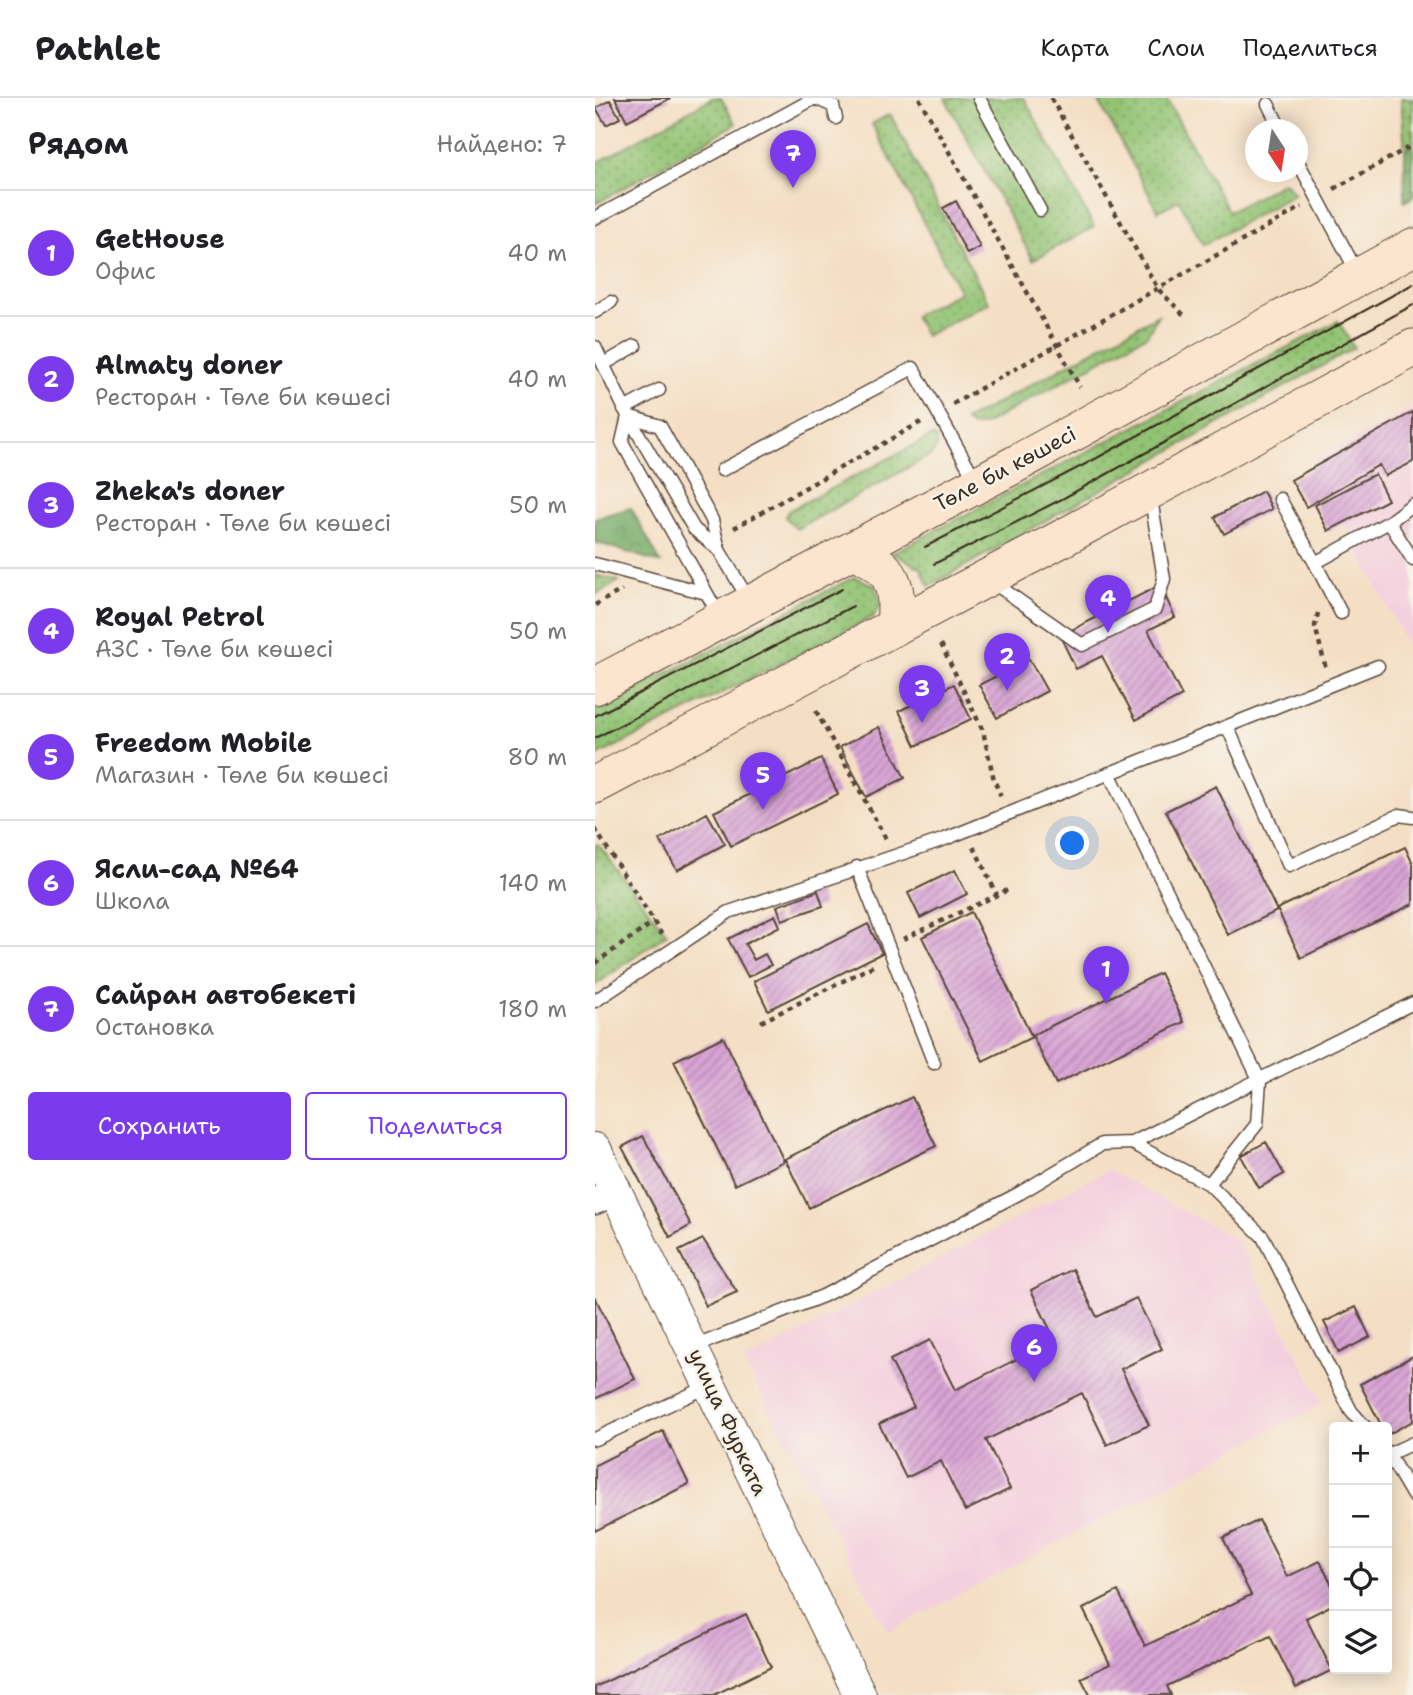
<!DOCTYPE html>
<html lang="ru">
<meta charset="utf-8">
<style>
:root{--surface:#fff;--page:#f6f6f6;--text:#202124;--muted:#757577;--line:#e0e0e0;--accent:#7c3aed}
body{margin:0;font-family:"Shantell Sans",sans-serif;background:var(--page);color:var(--text)}
.controls{position:absolute;right:21px;bottom:21px;display:grid;overflow:hidden;border-radius:7px;box-shadow:0 4px 18px #0003}
.controls button{width:63px;height:63px;display:grid;place-items:center;padding:0;border:0;border-bottom:2px solid var(--line);background:var(--surface);color:var(--text);font:35px sans-serif}
.compass{position:absolute;left:650px;top:21px;width:63px;height:63px;border-radius:50%;background:var(--surface);box-shadow:0 4px 18px #0003;rotate:168deg}
.you{position:absolute;left:478px;top:746px;width:24px;height:24px;margin:-18px;border:5px solid #fff;border-radius:50%;background:#1a73e8;box-shadow:0 0 0 10px #1a73e833}
.badge{display:grid;place-items:center;width:46px;height:46px;border-radius:50%;background:var(--accent);color:#fff;font-size:23px;font-weight:700}
.pin{position:absolute;translate:-50% -58px;filter:drop-shadow(0 2px 4px #0008)}
.pin::after{content:'';position:absolute;top:37px;width:24px;height:21px;background:inherit;clip-path:polygon(0 0,100% 0,50% 100%)}
.list{margin:0;padding:0;list-style:none}
h2{display:flex;justify-content:space-between;align-items:center;height:91px;margin:0;padding:0 28px;font-size:30px}
h2 small{font-size:23px;font-weight:400;color:var(--muted)}
.list li{display:grid;grid-template-columns:46px 1fr auto;gap:21px;align-items:center;box-sizing:border-box;height:126px;padding:0 28px;border-top:2px solid var(--line)}
.list b{display:block;font-size:26px;white-space:nowrap}
.list p{margin:0;font-size:23px;white-space:nowrap;color:var(--muted)}
.list em{font-size:23px;font-style:normal;color:var(--muted)}
.actions{display:flex;gap:14px;padding:21px 28px}
.actions a{flex:1;padding:16px 0;border:2px solid var(--accent);border-radius:7px;text-align:center;font-size:24px;color:var(--accent)}
.actions .main{background:var(--accent);color:#fff}
.icon{flex:none;width:38px;height:38px;fill:none;stroke:currentColor;stroke-width:2;stroke-linecap:round;stroke-linejoin:round}
.map{position:relative;flex:none;width:818px;height:1597px;overflow:hidden}
header{display:flex;align-items:center;gap:42px;box-sizing:border-box;height:98px;padding:0 35px;background:var(--surface);border-bottom:2px solid var(--line)}
header strong{font-size:33px}
nav{display:flex;gap:38px;margin-inline-start:auto;font-size:24px}
main{display:flex}
aside{flex:1;background:var(--surface)}
.map>svg:first-child{display:block}
</style>
<header>
<strong>Pathlet</strong>
<nav><a>Карта</a><a>Слои</a><a>Поделиться</a></nav>
</header>
<main>
<aside>
<h2>Рядом<small>Найдено: 7</small></h2>
<ul class="list">
<li><span class="badge">1</span><div><b>GetHouse</b><p>Офис</p></div><em>40 m</em></li>
<li><span class="badge">2</span><div><b>Almaty doner</b><p>Ресторан · Төле би көшесі</p></div><em>40 m</em></li>
<li><span class="badge">3</span><div><b>Zheka's doner</b><p>Ресторан · Төле би көшесі</p></div><em>50 m</em></li>
<li><span class="badge">4</span><div><b>Royal Petrol</b><p>АЗС · Төле би көшесі</p></div><em>50 m</em></li>
<li><span class="badge">5</span><div><b>Freedom Mobile</b><p>Магазин · Төле би көшесі</p></div><em>80 m</em></li>
<li><span class="badge">6</span><div><b>Ясли-сад №64</b><p>Школа</p></div><em>140 m</em></li>
<li><span class="badge">7</span><div><b>Сайран автобекеті</b><p>Остановка</p></div><em>180 m</em></li>
</ul>
<div class="actions"><a class="main">Сохранить</a><a>Поделиться</a></div>
</aside>
<div class="map">
<svg width="818" height="1597" viewBox="0 0 818 1597">
<defs>
<pattern id="grass-dots" width="8" height="8" patternUnits="userSpaceOnUse" patternTransform="scale(1.75)"><rect width="8" height="8" fill="#92c373"/><path d="M2 2h.1M6 6h.1" fill="none" stroke="#789f5e" stroke-width="1.8" stroke-linecap="round"/></pattern>
<pattern id="forest-crowns" width="20" height="18" patternUnits="userSpaceOnUse" patternTransform="scale(1.75)"><rect width="20" height="18" fill="#75a965"/><path d="M2 6a3 3 0 1 1 6 0M12 15a3 3 0 1 1 6 0" fill="none" stroke="#618a53"/></pattern>
<pattern id="building-hatch" width="6" height="6" patternUnits="userSpaceOnUse" patternTransform="scale(1.75)"><rect width="6" height="6" fill="#d9a4d6"/><path d="M-1 1l2-2M0 6l6-6M5 7l2-2" fill="none" stroke="#b186ad"/></pattern>
</defs>
<rect width="100%" height="100%" fill="#f7f3e8"/>
<filter id="ink" filterUnits="userSpaceOnUse"><feTurbulence type="fractalNoise" baseFrequency=".0143" numOctaves="2"/><feDisplacementMap in="SourceGraphic" scale="14" xChannelSelector="R" yChannelSelector="G"/><feConvolveMatrix kernelMatrix="1 2 1 2 8 2 1 2 1" color-interpolation-filters="sRGB"/></filter>
<filter id="wash" filterUnits="userSpaceOnUse"><feTurbulence type="fractalNoise" baseFrequency=".00686" numOctaves="4" result="noise"/><feDisplacementMap in="SourceGraphic" scale="28" xChannelSelector="R" yChannelSelector="G"/><feGaussianBlur stdDeviation="1.57" result="paint"/><feColorMatrix in="noise" values="0 0 0 0 0 0 0 0 0 0 0 0 0 0 0 0 0 1.4 0 .05"/><feComposite in="paint" operator="in"/></filter>
<g filter="url(#wash)">
<rect width="100%" height="100%" fill="#f4dfc5"/>
<path fill="#f4cfde" d="M818,310V559L717,362Z
M513,1072L642,1142L728,1305L293,1534L149,1264Z"/>
<path fill="url(#grass-dots)" stroke="#667648" stroke-width="2" d="M117,0H126L141,26L0,106V66Z
M350,0H429L499,129L438,162Z
M502,0H571L634,114L689,84L700,96L608,147L584,102L563,113Z
M806,0H818V47L810,52Z
M295,16L394,205L330,238L319,218L365,194L277,26Z
M563,217L552,237L389,327L377,329L370,323Z
M743,223L759,250L334,488L326,470L297,455Z
M337,338L342,340V348L336,357L202,431L190,419L193,413Z
M0,477L24,483L0,497Z
M259,479L279,487L286,506L278,519L0,659V612Z
M3,746L72,836L0,887V747Z"/>
<path fill="url(#forest-crowns)" stroke="#586a42" stroke-width="2" d="M818,47V99L809,104L810,52Z
M36,410L66,465L0,444V420Z"/>
<g id="blocks">
<path fill="url(#building-hatch)" d="M20,0H76L32,23Z
M15,2L25,20L11,27L1,10Z
M361,103L385,149L372,156L348,110Z
M818,314V364L790,378L784,367L711,409L696,382Z
M780,376L793,402L733,433L720,407Z
M668,393L677,411L629,436L620,419Z
M565,487L580,519L553,532L587,598L541,622L507,558L481,571L465,538Z
M434,561L452,593L402,620L384,587Z
M359,586L376,621L321,648L304,613Z
M284,629L310,680L271,699L245,649Z
M226,661L243,696L136,748L119,714Z
M621,688L682,813L633,837L571,713Z
M112,715L130,746L82,772L65,742Z
M810,749L818,766V806L706,860L682,811Z
M360,772L372,796L325,820L313,795Z
M223,793L228,808L187,822L182,808Z
M376,814L437,939L388,963L327,839Z
M180,817L185,828L150,846L159,862L170,856L176,867L153,879L133,841Z
M273,826L287,855L173,912L159,883Z
M565,875L589,924L461,986L437,937Z
M128,939L189,1063L140,1087L79,963Z
M317,999L341,1048L214,1110L190,1061Z
M48,1038L96,1127L75,1139L27,1049Z
M671,1044L689,1076L664,1090L646,1058Z
M108,1141L142,1194L111,1208L84,1153Z
M478,1171L502,1219L541,1200L567,1251L526,1271L554,1327L512,1347L487,1295L391,1342L415,1391L370,1413L346,1363L311,1380L284,1326L319,1309L295,1262L335,1242L360,1292L460,1242L436,1192Z
M0,1199L40,1281L0,1301Z
M761,1209L775,1239L744,1255L729,1224Z
M818,1258V1323L792,1337V1329H787L765,1286Z
M68,1333L94,1386L0,1433V1367Z
M664,1422L692,1479L725,1463L739,1491V1506L711,1520L737,1572L701,1590L675,1538L572,1588L576,1597H495L486,1580L515,1566L488,1511L523,1493L550,1548L656,1497L628,1440Z
M151,1516L176,1569L119,1597H0V1589Z"/>
</g>
</g>
<g filter="url(#ink)">
<use href="#blocks" fill-opacity="0" stroke="#574537" stroke-width="2"/>
<g fill="none" stroke-linecap="round" stroke-linejoin="round">
<g stroke="#574537" stroke-width="15">
<path id="service" d="M384,0L445,112
M673,6L686,32
M702,62L763,176
M0,120L220,0L238,8L241,20
M0,214L16,204
M0,249L33,318L99,431L124,452
M9,266L40,248
M29,311L64,292
M33,318L65,328L117,422L124,452L154,502
M33,318L27,344L125,519
M127,372L318,270L381,383
M685,401L720,465
M818,406L794,424L818,462
M0,466L111,495
M396,483L487,547L560,511L569,481L555,395
M746,515L720,465L794,424
M633,630L694,768L804,717L818,719
M514,675L665,983L662,1026L614,1086
M262,769L339,965
M0,903L134,814L350,741L783,568
M537,1045L614,1086L668,1139L756,1313L770,1329
M98,1249L228,1198L425,1095L507,1046L537,1045L818,905
M0,1341L114,1288
M792,1354L818,1398
M794,1356L818,1345"/>
</g>
<g stroke="#574537" stroke-width="29">
<path id="minor" d="M0,1103L21,1094"/>
</g>
<g stroke="#574537" stroke-width="34">
<path id="tertiary" d="M0,1051L265,1597"/>
</g>
<g stroke="#574537" stroke-width="39">
<path id="secondary" d="M258,452C298,468 304,487 300,529
M0,588L417,368L818,149
M0,687L464,442L818,250"/>
</g>
<path stroke="#574537" stroke-width="4.5" stroke-dasharray="5 5" stroke-linecap="butt" d="M324,0L485,289
M456,0L563,191L589,217
M739,91L818,47
M358,306L707,109
M139,430L326,324
M0,507L27,492
M723,515L720,528L731,571
M346,546L388,633L399,682L406,698
M221,613L291,741
M0,731L67,837
M379,749L402,797
M308,841L415,791
M0,865L59,824
M166,924L282,866"/>
<use href="#service" stroke="#fff" stroke-width="12"/>
<use href="#minor" stroke="#fff" stroke-width="26"/>
<use href="#tertiary" stroke="#fff" stroke-width="32"/>
<use href="#secondary" stroke="#fce5cf" stroke-width="37"/>
<path stroke="#3b2a1e" stroke-width="2" d="M330,449L502,360L818,186
M339,466L467,401L818,207
M0,618L247,491
M0,640L258,508"/>
</g>
</g>
<g text-anchor="middle" dominant-baseline="central" stroke-width="5" stroke-linejoin="round" paint-order="stroke">
<g font-size="21" fill="#3b2a1e" stroke="#f7f3e8">
<text transform="translate(410 371) rotate(-28)">Төле би көшесі</text>
<text transform="translate(133 1324) rotate(65)">улица Фурката</text>
</g>
</g>
</svg>
<div class="controls">
<button>+</button>
<button>−</button>
<button><svg class="icon" aria-label="locate" viewBox="0 0 24 24"><circle cx="12" cy="12" r="6"/><path d="M12 2v4M12 18v4M2 12h4M18 12h4"/></svg></button>
<button><svg class="icon" aria-label="layers" viewBox="0 0 24 24"><path d="M12 4l9 5-9 5-9-5zM3 14l9 5 9-5"/></svg></button>
</div>
<svg class="compass" viewBox="-18 -18 36 36"><path d="M0-13l5 13h-10z" fill="#e53935"/><path d="M0 13l5-13h-10z" fill="#757577"/></svg>
<div class="you"></div>
<div class="pin badge" style="left:511px;top:906px">1</div>
<div class="pin badge" style="left:412px;top:593px">2</div>
<div class="pin badge" style="left:327px;top:625px">3</div>
<div class="pin badge" style="left:513px;top:535px">4</div>
<div class="pin badge" style="left:168px;top:712px">5</div>
<div class="pin badge" style="left:439px;top:1284px">6</div>
<div class="pin badge" style="left:198px;top:90px">7</div>
</div>
</main>
